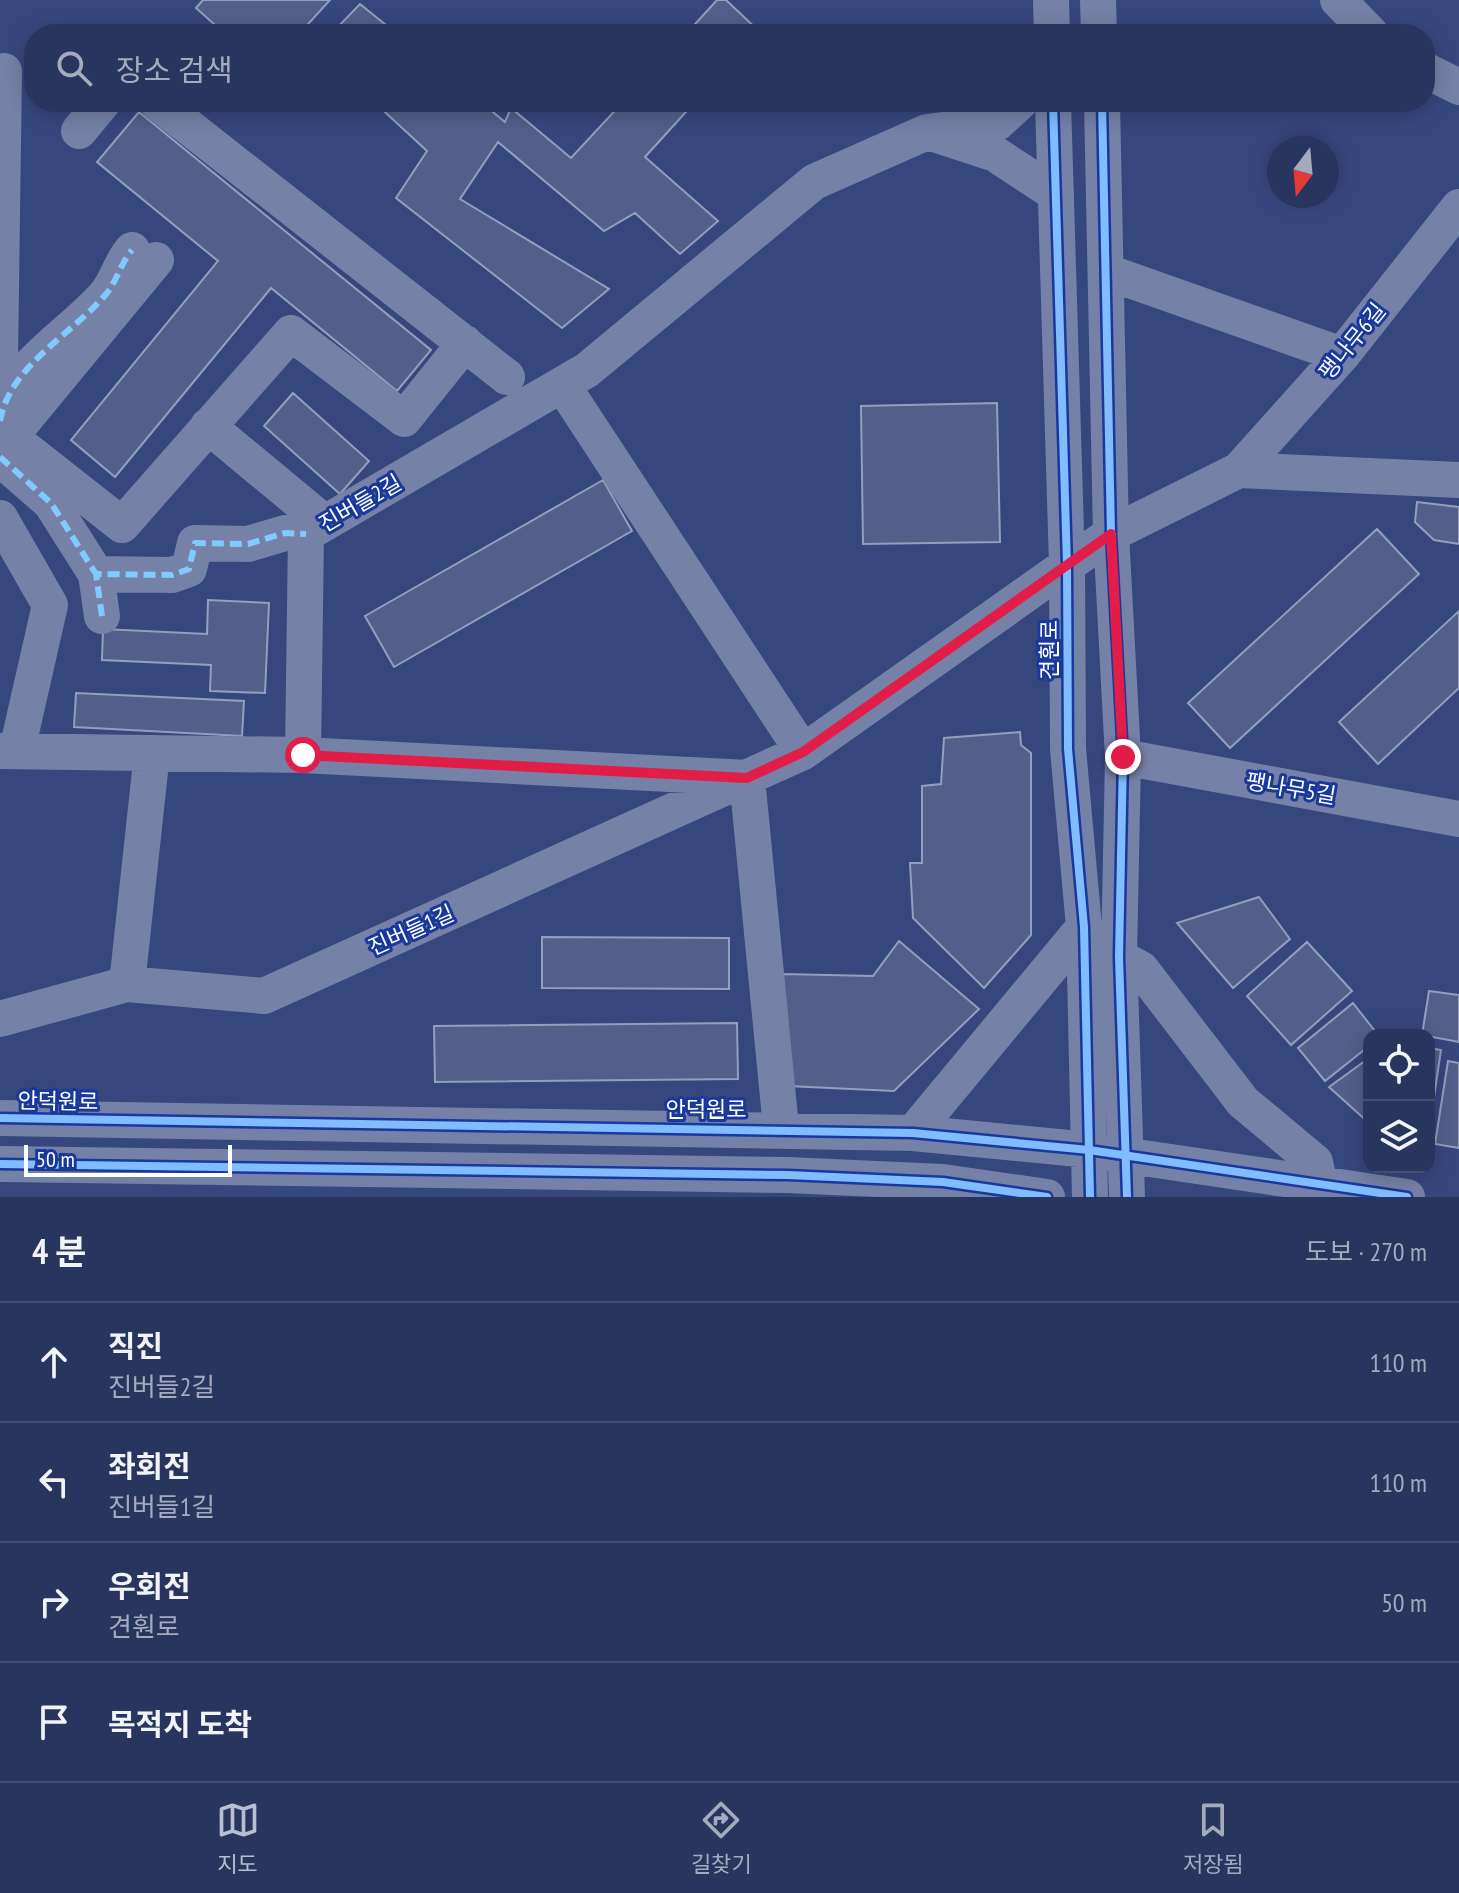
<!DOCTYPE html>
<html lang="ko">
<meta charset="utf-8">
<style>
:root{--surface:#28355e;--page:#303d64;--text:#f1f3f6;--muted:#a5abbc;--line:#445073;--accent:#b9bfd2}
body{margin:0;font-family:"PT Sans Narrow","Noto Sans KR",sans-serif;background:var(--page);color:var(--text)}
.controls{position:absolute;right:24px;bottom:24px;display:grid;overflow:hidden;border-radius:16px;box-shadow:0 4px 20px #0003}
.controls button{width:72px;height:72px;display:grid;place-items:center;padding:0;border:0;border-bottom:2px solid var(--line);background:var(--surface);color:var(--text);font:40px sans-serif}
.compass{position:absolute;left:1267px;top:136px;width:72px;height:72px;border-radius:50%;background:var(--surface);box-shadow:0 4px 20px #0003;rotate:196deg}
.scale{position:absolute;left:24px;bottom:20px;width:208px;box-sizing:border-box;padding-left:8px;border:4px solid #fff;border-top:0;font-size:22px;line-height:28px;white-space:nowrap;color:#fff;-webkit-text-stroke:6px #19389b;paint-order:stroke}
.stop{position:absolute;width:24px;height:24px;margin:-18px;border:6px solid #e11d48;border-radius:50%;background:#fff}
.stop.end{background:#e11d48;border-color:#fff;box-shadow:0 2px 8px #0008}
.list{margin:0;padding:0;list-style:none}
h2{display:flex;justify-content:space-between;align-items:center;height:104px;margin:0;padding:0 32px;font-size:34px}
h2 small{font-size:26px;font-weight:400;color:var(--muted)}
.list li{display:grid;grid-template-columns:52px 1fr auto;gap:24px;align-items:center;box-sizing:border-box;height:120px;padding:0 32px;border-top:2px solid var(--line)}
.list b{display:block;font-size:30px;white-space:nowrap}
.list p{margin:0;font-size:26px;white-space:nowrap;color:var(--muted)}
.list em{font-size:26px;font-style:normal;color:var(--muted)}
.icon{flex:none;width:44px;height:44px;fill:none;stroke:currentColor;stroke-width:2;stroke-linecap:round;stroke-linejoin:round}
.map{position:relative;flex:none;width:1459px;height:1197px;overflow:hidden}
.search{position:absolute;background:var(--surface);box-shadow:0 4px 20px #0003;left:24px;right:24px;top:24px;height:88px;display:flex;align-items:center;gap:20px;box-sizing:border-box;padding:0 28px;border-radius:32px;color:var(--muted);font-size:30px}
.sheet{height:584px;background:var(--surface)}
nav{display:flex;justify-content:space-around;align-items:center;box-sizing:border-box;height:112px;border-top:2px solid var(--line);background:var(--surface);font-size:22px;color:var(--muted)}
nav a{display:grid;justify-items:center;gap:4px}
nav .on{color:var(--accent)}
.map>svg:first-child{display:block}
</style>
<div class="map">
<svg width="1459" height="1197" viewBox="0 0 1459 1197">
<rect width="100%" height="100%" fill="#36477e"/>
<path fill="#525f8b" stroke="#959ebd" stroke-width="2" d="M203,0H330L299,34H225L196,8Z
M717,0H726L760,32L686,34Z
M360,4L397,34H331Z
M374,102H481L505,122L511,108L571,158L623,102H695L645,157L718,221L680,254L635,213L604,231L498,142L460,199L609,289L562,328L396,198L427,151Z
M139,112L431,350L397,391L271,288L115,477L71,440L218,261L97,162Z
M293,393L369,461L340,494L264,426Z
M997,403L1000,542L863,544L861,406Z
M603,480L632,531L394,667L365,616Z
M1417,502L1459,507V544L1434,540L1415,522Z
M1377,529L1419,574L1230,748L1188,703Z
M208,600L269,603L265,693L210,691L211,665L102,660L103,629L207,634Z
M1459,611V688L1378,764L1339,722Z
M76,693L244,701L242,736L74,727Z
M1020,732L1021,745L1031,753V935L984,988L913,918L910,863H922V786L941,784L944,738Z
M1259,897L1290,939L1233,988L1177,923Z
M542,937L729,938V989L542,988Z
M899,941L979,1009L894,1091L788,1086L782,974L873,976Z
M1307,942L1352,991L1291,1045L1247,996Z
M1429,991L1459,995V1042L1422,1035Z
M1353,1003L1378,1035H1369V1046L1325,1081L1298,1048Z
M737,1023L738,1079L435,1082L434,1026Z
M1429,1048L1441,1050L1429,1131Z
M1369,1058V1123L1329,1087Z
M1448,1061L1459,1063V1148L1435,1144Z"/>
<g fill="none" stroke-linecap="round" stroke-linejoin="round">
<path stroke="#7681a8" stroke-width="36" d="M1051,0L1052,34
M1098,0L1099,34
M1338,0L1371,34
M1425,70L1459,87
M0,72L4,71L0,358
M157,102L507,377
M1053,102L1067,565L1068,749L1084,927L1090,1197
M1102,102L1111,534L1123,757L1119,957L1127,1197
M79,131L103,102
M937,135L995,154L1056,194
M156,260L10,437L122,525L291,333L404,419L465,343
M1107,272L1342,355
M563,386L803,752
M0,421C10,365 72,335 107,293C117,280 121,263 132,250
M208,426L325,523
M10,467L51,503L96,574
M1239,470L1459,480
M0,518L50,605L17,750
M102,616L96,574L172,575L189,569L195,543L248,544L285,533L306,534
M0,751L303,755L747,778L781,1128
M303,755L306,534L587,370L814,182L927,132L997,123L1020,102
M1123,757L1459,819
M1119,957L1141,969L1243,1102L1315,1162L1319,1181
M127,984L152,753
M0,1019L127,984L264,996L803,752L1111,534L1239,470L1342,355L1459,207
M0,1118L913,1133L1089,1150L1407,1197
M913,1133L1084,927
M0,1164L788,1175L943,1182L1047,1197"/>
<path stroke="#80caff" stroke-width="6" stroke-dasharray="12 6" stroke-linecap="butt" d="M0,421C10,365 72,335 107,293C117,280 121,263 132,250
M0,457L51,503L96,574
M102,616L96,574L172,575L189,569L195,543L248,544L285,533L306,534"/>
<g stroke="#19389b" stroke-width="13">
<path id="cycleway" d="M1053,102L1067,565L1068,749L1084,927L1090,1197
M1102,102L1111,534L1123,757L1119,957L1127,1197
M0,1118L913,1133L1089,1150L1407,1197
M0,1164L788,1175L943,1182L1047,1197"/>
</g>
<use href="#cycleway" stroke="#80bcff" stroke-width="8"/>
</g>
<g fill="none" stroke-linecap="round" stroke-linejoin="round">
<path stroke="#e11d48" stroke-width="10" d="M303,755L747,778L803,752L1111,534L1123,757"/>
</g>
<g text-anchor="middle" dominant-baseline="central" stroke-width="6" stroke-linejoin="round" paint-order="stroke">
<g font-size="22" fill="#fff" stroke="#19389b">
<text transform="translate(1352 341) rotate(-51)">팽나무6길</text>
<text transform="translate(360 503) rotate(-30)">진버들2길</text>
<text transform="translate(1049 650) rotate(-90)">견훤로</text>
<text transform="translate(1291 788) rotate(10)">팽나무5길</text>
<text transform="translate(411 930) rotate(-24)">진버들1길</text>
<text transform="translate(58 1101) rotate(1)">안덕원로</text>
<text x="706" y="1109">안덕원로</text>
</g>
</g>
</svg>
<div class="controls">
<button><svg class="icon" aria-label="locate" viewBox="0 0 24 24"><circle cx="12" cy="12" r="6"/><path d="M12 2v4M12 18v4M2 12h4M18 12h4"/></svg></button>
<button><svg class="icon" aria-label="layers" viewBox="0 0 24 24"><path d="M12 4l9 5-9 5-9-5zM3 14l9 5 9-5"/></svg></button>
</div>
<svg class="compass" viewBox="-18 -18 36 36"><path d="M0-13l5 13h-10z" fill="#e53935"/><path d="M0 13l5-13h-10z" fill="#a5abbc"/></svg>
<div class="scale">50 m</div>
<div class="stop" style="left:303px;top:755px"></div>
<div class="stop end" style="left:1123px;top:757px"></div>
<div class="search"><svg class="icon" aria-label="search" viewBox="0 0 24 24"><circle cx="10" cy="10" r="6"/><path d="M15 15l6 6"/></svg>장소 검색</div>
</div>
<section class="sheet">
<h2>4 분<small>도보 · 270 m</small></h2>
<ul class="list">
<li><svg class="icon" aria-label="ahead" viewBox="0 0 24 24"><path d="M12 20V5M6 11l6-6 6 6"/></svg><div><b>직진</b><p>진버들2길</p></div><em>110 m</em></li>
<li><svg class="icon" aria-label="left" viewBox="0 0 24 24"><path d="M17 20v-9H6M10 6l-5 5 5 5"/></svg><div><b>좌회전</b><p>진버들1길</p></div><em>110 m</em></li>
<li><svg class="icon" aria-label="right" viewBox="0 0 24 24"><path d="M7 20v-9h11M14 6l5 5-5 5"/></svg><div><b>우회전</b><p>견훤로</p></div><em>50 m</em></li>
<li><svg class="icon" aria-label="arrive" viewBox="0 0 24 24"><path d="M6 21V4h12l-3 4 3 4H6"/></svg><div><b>목적지 도착</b></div></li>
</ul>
</section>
<nav>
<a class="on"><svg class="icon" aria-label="map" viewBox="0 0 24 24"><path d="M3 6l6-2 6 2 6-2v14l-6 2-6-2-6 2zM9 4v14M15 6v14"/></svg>지도</a>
<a><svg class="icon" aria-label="directions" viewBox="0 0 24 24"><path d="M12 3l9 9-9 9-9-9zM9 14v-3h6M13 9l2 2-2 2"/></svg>길찾기</a>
<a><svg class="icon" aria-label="saved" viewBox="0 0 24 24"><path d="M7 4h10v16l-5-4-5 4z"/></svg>저장됨</a>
</nav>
